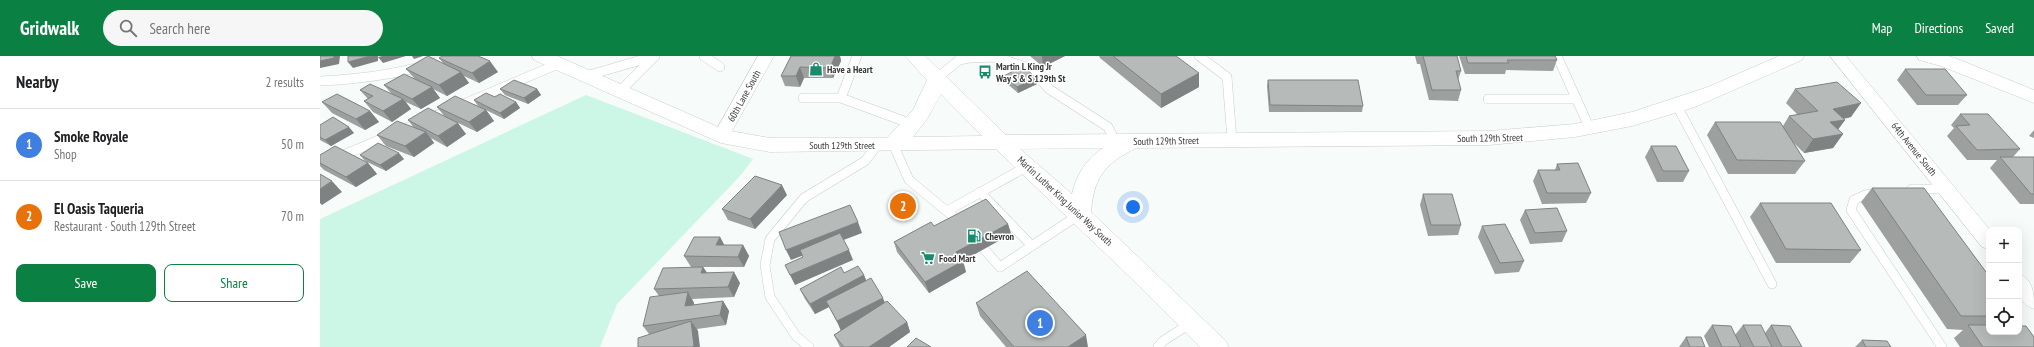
<!DOCTYPE html>
<meta charset="utf-8">
<style>
:root{--surface:#fff;--page:#f6f6f6;--text:#202124;--muted:#757577;--line:#e0e0e0;--accent:#0b8043}
body{margin:0;font-family:"PT Sans Narrow",sans-serif;background:var(--page);color:var(--text)}
.controls{position:absolute;right:12px;bottom:12px;display:grid;overflow:hidden;border-radius:8px;box-shadow:0 4px 16px #0002}
.controls button{width:36px;height:36px;display:grid;place-items:center;padding:0;border:0;border-bottom:1px solid var(--line);background:var(--surface);color:var(--text);font:20px sans-serif}
.you{position:absolute;left:813px;top:151px;width:14px;height:14px;margin:-10px;border:3px solid #fff;border-radius:50%;background:#1a73e8;box-shadow:0 0 0 6px #1a73e833}
.badge{display:grid;place-items:center;width:26px;height:26px;border-radius:50%;background:var(--accent);color:#fff;font-size:13px;font-weight:700}
.pin{position:absolute;translate:-50% -50%;border:2px solid #fff;box-shadow:0 1px 4px #0006}
.list{margin:0;padding:0;list-style:none}
h2{display:flex;justify-content:space-between;align-items:center;height:52px;margin:0;padding:0 16px;font-size:17px}
h2 small{font-size:13px;font-weight:400;color:var(--muted)}
.list li{display:grid;grid-template-columns:26px 1fr auto;gap:12px;align-items:center;box-sizing:border-box;height:72px;padding:0 16px;border-top:1px solid var(--line)}
.list b{display:block;font-size:15px;white-space:nowrap}
.list p{margin:0;font-size:13px;white-space:nowrap;color:var(--muted)}
.list em{font-size:13px;font-style:normal;color:var(--muted)}
.actions{display:flex;gap:8px;padding:12px 16px}
.actions a{flex:1;padding:9px 0;border:1px solid var(--accent);border-radius:8px;text-align:center;font-size:14px;color:var(--accent)}
.actions .main{background:var(--accent);color:#fff}
.icon{flex:none;width:22px;height:22px;fill:none;stroke:currentColor;stroke-width:2;stroke-linecap:round;stroke-linejoin:round}
.map{position:relative;flex:none;width:1714px;height:291px;overflow:hidden}
header{display:flex;align-items:center;gap:24px;box-sizing:border-box;height:56px;padding:0 20px;background:var(--accent);color:#fff}
header strong{font-size:19px}
nav{display:flex;gap:22px;margin-inline-start:auto;font-size:14px}
.search{width:280px;height:36px;background:var(--page);display:flex;align-items:center;gap:10px;box-sizing:border-box;padding:0 14px;border-radius:22px;color:var(--muted);font-size:15px}
main{display:flex}
aside{flex:1;background:var(--surface)}
.map>svg:first-child{display:block}
</style>
<header>
<strong>Gridwalk</strong>
<div class="search"><svg class="icon" aria-label="search" viewBox="0 0 24 24"><circle cx="10" cy="10" r="6"/><path d="M15 15l6 6"/></svg>Search here</div>
<nav><a>Map</a><a>Directions</a><a>Saved</a></nav>
</header>
<main>
<aside>
<h2>Nearby<small>2 results</small></h2>
<ul class="list">
<li><span class="badge" style="background:#3f7fe0">1</span><div><b>Smoke Royale</b><p>Shop</p></div><em>50 m</em></li>
<li><span class="badge" style="background:#e8710a">2</span><div><b>El Oasis Taqueria</b><p>Restaurant · South 129th Street</p></div><em>70 m</em></li>
</ul>
<div class="actions"><a class="main">Save</a><a>Share</a></div>
</aside>
<div class="map">
<svg width="1714" height="291" viewBox="0 0 1714 291">
<rect width="100%" height="100%" fill="#f7fbf9"/>
<path fill="#ccf6e5" d="M266,39L433,103L420,120L297,248L280,291H0V163Z"/>
<g fill="none" stroke-linecap="round" stroke-linejoin="round">
<g stroke="#cacecd" stroke-width="10">
<path id="lane" d="M384,0L400,11
M879,0L907,21L912,84
M1237,0L1270,73
M266,20L335,0L300,35
M617,22L639,4L649,2L675,1L712,13L729,33L788,71L795,85
M0,25C46,23 90,17 134,0
M483,42H521L581,64L592,70
M521,42L537,0
M1168,43H1257
M1357,50L1452,228
M573,88L589,124L641,167
M0,109L238,8
M1592,133H1627
M660,136L712,190
M1558,137L1545,139L1534,144L1531,154L1622,291
M627,155L706,111
M664,193L680,211L760,158
M489,291L476,280L450,241L445,209L450,183L484,142L545,105L557,89
M838,291L843,285L871,267"/>
</g>
<g stroke="#cacecd" stroke-width="1">
<path id="street" d="M438,0H454L407,84L401,86L395,84L393,80Z
M1510,0H1526L1670,174L1669,193L1662,191Z
M1699,218C1714,224 1714,238 1714,253C1697,247 1699,233 1699,218Z"/>
</g>
<g stroke="#cacecd" stroke-width="1">
<path id="secondary" d="M212,0H237L405,74L450,82H567L593,54L607,24L585,0H605L686,79L1169,75L1255,68L1312,56L1388,31L1459,0H1484L1482,4L1375,51L1312,70L1255,81L1169,89L816,92C785,108 774,120 771,156L905,284L909,291H880L812,223L676,93L450,96L401,87L214,4ZM621,38L662,80L593,81L607,63ZM783,92C767,102 756,119 752,138L700,93Z
M1597,0H1628L1635,2L1714,34V47L1621,10L1599,4Z"/>
</g>
<use href="#lane" stroke="#fff" stroke-width="9"/>
<use href="#street" fill="#fff" fill-rule="evenodd"/>
<use href="#secondary" fill="#fff" fill-rule="evenodd"/>
</g>
<path fill="#9da09f" d="M471,0H520L521,5L513,22H484L480,31L465,30L461,20Z
M710,0H745L723,11Z
M779,0H856L879,31L841,52L780,2Z
M1095,0H1137L1141,15L1138,24L1141,34L1138,45L1109,44L1100,8H1097Z
M1139,0H1235L1237,4L1233,15L1186,14L1185,18H1145Z
M119,2L178,16L159,27L144,20L149,27L127,40L113,33L120,42L101,53L86,46L91,53L72,66L53,56L44,45L48,43L40,34L71,37L64,29L94,22L86,13L123,7Z
M1585,13L1647,39L1638,49H1597L1577,24Z
M684,20L717,28L698,37L685,26Z
M948,24L1043,50L1042,56H949L947,30Z
M180,33H217L221,39L208,48L185,39Z
M1475,33L1531,61L1524,63L1525,64L1518,74L1523,78L1513,92L1484,97L1474,87L1485,105L1475,118H1408L1387,79L1395,66L1463,70L1469,60L1478,59L1466,47Z
M154,44L196,46L200,52L184,63L158,50Z
M2,46L50,55L59,66L45,74L12,57Z
M117,51L166,54L174,65L157,76L134,65L146,78L127,91L111,82L114,87L94,101L66,90L57,79L94,72L88,64L125,61Z
M1640,58L1700,93L1693,101H1714V148H1700L1670,112L1677,104H1647L1627,80L1634,72L1631,69Z
M0,69L34,77L11,90L0,84Z
M1714,74V82L1709,80Z
M1331,90L1369,115L1363,126H1337L1325,101Z
M0,99L48,107L57,118L36,131L4,114L0,110Z
M40,99L84,103L66,115L45,105Z
M1237,108L1271,137L1266,147L1222,148L1213,125L1218,114H1235Z
M1552,132L1669,220V276L1714,291H1640L1634,282L1643,274L1627,273L1541,146Z
M1103,138L1141,169L1138,179L1108,180L1100,149Z
M467,139L435,173L408,164L402,153Z
M1440,147L1541,194L1530,207H1456L1430,161Z
M1205,154L1247,175L1242,186L1210,188L1200,164Z
M688,168L691,178L643,205L646,216L609,237L577,196L574,186L614,170Z
M1162,170L1204,205L1199,216L1175,218L1158,181Z
M400,181L404,189H423L429,200L424,211H383L387,217L420,227L414,241L372,243L374,247V249L403,245L409,255L406,269L377,273L378,275L329,278L323,270L339,240L334,233L379,211H371L364,200Z
M524,217L544,219L546,225L564,246L587,266L590,276L569,291H520L514,279L521,274L509,251L495,258L485,243L480,233Z
M656,247L768,291H686L660,260Z
M1392,269L1415,279L1423,269L1445,277L1451,269L1482,291H1389L1384,280Z
M1366,281L1385,291H1359Z
M1542,284L1571,291H1535Z"/>
<path fill="#7f8282" d="M14,0H20L19,8L0,12V5Z
M50,0H58V5L33,12L28,6Z
M62,0H86L63,7L58,1Z
M92,0H103L94,3Z
M515,0H520L521,5L513,22L510,12Z
M722,0H745L723,11Z
M170,5L178,16L159,27L152,17Z
M480,11L484,22L480,31L476,20Z
M141,16L149,27L127,40L119,29Z
M879,17V31L841,52V38Z
M716,22L717,28L698,37L697,31Z
M112,31L120,42L101,53L92,43Z
M217,33L221,39L208,48L204,42Z
M83,43L91,53L72,66L63,55Z
M196,46L200,52L184,63L180,57Z
M1541,47L1531,61L1503,66L1513,53Z
M166,54L174,65L157,76L149,66Z
M50,55L59,66L45,74L36,63Z
M1525,64L1515,77L1510,66Z
M138,67L146,78L127,91L118,80Z
M29,71L34,77L11,90L5,84Z
M106,76L114,87L94,101L85,90Z
M1523,78L1513,92L1484,97L1493,83Z
M79,97L84,103L66,115L60,109Z
M48,107L57,118L36,131L26,121Z
M12,125L22,136L2,149L0,147V133Z
M462,129L467,139L435,173L430,163Z
M538,166L542,177L471,204L466,194Z
M688,168L691,178L638,207L636,196Z
M400,181L406,192L396,189Z
M423,189L429,200L424,211L418,201Z
M529,194L533,204L475,229L470,219Z
M643,205L646,216L609,237L605,226Z
M383,211L390,221L381,217Z
M414,216L420,227L414,241L408,231Z
M544,219L548,229L506,245L509,251L495,258L490,248Z
M368,236L374,247L371,260L365,250Z
M563,242L567,252L521,275L517,265Z
M403,245L409,255L406,269L400,259Z
M371,265L378,275L380,291H372Z
M587,266L590,276L569,291H549Z
M766,279L768,291H748Z"/>
<path fill="#b6bab9" stroke="#7f8282" d="M0,0H14V2L0,5Z
M28,0H50L28,6Z
M108,0L141,16L119,29L86,13Z
M122,0H158L170,5L152,17L119,2Z
M471,0H515L510,12L480,11L476,20H461Z
M793,0H856L879,17L841,38Z
M1103,0H1137L1141,15H1136L1141,34H1112Z
M1146,0H1235L1237,4H1187L1189,7H1148Z
M703,10L716,22L697,31L684,20Z
M1585,13H1625L1647,39H1606Z
M84,18L112,31L92,43L64,29Z
M194,24L217,33L204,42L180,33Z
M948,24H1038L1043,50L950,49Z
M1517,26L1541,47L1513,53L1525,64L1510,66L1523,78L1493,83L1469,60L1498,55L1475,33Z
M50,28L83,43L63,55L44,45L53,40L40,34Z
M166,37L175,41L180,38L196,46L180,57L154,44Z
M17,38L50,55L36,63L2,46Z
M135,40L166,54L149,66L117,51Z
M108,52L138,67L118,80L88,64Z
M1640,58H1668L1700,93L1657,94L1636,70L1650,69Z
M13,61L29,71L5,84L0,81V69Z
M77,65L106,76L85,90L57,79Z
M1395,66H1460L1485,105L1417,104Z
M58,87L79,97L60,109L40,99Z
M15,90L48,107L26,121L0,107V99Z
M1331,90H1356L1369,115H1343Z
M1680,101H1714V138H1711Z
M1258,107L1271,137H1227L1218,114H1240L1237,108Z
M0,118L12,125L0,133Z
M435,120L462,129L430,163L402,153Z
M1552,132H1604L1669,220V260H1641Z
M1103,138H1132L1141,169H1111Z
M666,143L688,168L636,196L643,205L605,226L574,186L611,166L614,170Z
M1440,147H1511L1541,194L1466,193Z
M530,149L538,166L466,194L459,176Z
M1237,152L1247,175L1215,177L1205,154Z
M1185,168L1204,205L1180,207L1162,170Z
M520,177L529,194L470,219L465,209L483,201L480,194Z
M374,181H400L396,189H423L418,201L364,200Z
M538,210L544,219L490,248L480,233L521,211L524,217Z
M383,211L381,217L414,216L408,231L334,233L343,212Z
M707,215L766,279L748,291H694L656,247Z
M551,222L563,242L517,265L506,245Z
M368,236L365,250L403,245L400,259L323,270L330,241Z
M567,245L587,266L549,291H524L514,279Z
M371,265L374,290L372,291H318V282Z
M1392,269L1411,270L1421,291H1402Z
M1423,269H1441L1452,291H1434Z
M1451,269L1470,270L1482,291H1462Z
M1648,269H1669V276H1699V270H1706L1714,281V291H1663Z
M1366,281H1381L1385,291H1370Z
M596,282L611,291H587Z
M1542,284L1567,285L1571,291H1546Z"/>
<defs>
<g id="shop-bare" transform="scale(1.08)"><path d="M-5-2.5h2.3a2.7 3.5 0 0 1 5.4 0H5L5.5 6h-11ZM-1.5-2.5h3a1.5 2.3 0 0 0-3 0Z" fill="#178b6c" stroke="#fff" stroke-width="2.5" paint-order="stroke"/></g>
<g id="bus-bare" transform="scale(1.08)"><path d="M-5-6H5V4H4V6H2V4H-2V6H-4V4H-5ZM-3.5-4V0h7V-4ZM-3.5 1.2v1.5H-2V1.2ZM2 1.2v1.5H3.5V1.2Z" fill="#178b6c" stroke="#fff" stroke-width="2.5" paint-order="stroke"/></g>
<g id="fuel-bare" transform="scale(1.08)"><path d="M-5.5-6h7V0h2V4h1.3V-2.5L3-4.5l.8-.8L6-3V5H2.5V1h-1V6h-7ZM-4.2-4.7v3.2H.2V-4.7Z" fill="#178b6c" stroke="#fff" stroke-width="2.5" paint-order="stroke"/></g>
<g id="supermarket-bare" transform="scale(1.08)"><path d="M-6-5.5h2.5l.6 2H6L4.5 2H-2.5L-4.4-4H-6ZM-1.5 3.2a1.3 1.3 0 1 0 .1 0ZM3 3.2a1.3 1.3 0 1 0 .1 0Z" fill="#178b6c" stroke="#fff" stroke-width="2.5" paint-order="stroke"/></g>
</defs>
<g fill-rule="evenodd">
<use href="#shop-bare" x="496" y="13"/>
<use href="#bus-bare" x="665" y="16"/>
<use href="#fuel-bare" x="654" y="180"/>
<use href="#supermarket-bare" x="608" y="202"/>
</g>
<g text-anchor="middle" dominant-baseline="central" stroke-width="3" stroke-linejoin="round" paint-order="stroke">
<g font-size="10" font-weight="bold" fill="#363837" stroke="#fff" text-anchor="start">
<text x="676" y="10">Martin L King Jr<tspan x="676" dy="12">Way S &amp; S 129th St</tspan></text>
<text x="507" y="13">Have a Heart</text>
<text x="665" y="180">Chevron</text>
<text x="619" y="202">Food Mart</text>
</g>
<g font-size="10" fill="#363837" stroke="#fff">
<text transform="translate(424 40) rotate(-61)">60th Lane South</text>
<text transform="translate(1170 82) rotate(-1)">South 129th Street</text>
<text transform="translate(846 85) rotate(-1)">South 129th Street</text>
<text x="522" y="89">South 129th Street</text>
<text transform="translate(1594 93) rotate(51)">64th Avenue South</text>
<text transform="translate(745 145) rotate(43)">Martin Luther King Junior Way South</text>
</g>
</g>
</svg>
<div class="controls">
<button>+</button>
<button>−</button>
<button><svg class="icon" aria-label="locate" viewBox="0 0 24 24"><circle cx="12" cy="12" r="6"/><path d="M12 2v4M12 18v4M2 12h4M18 12h4"/></svg></button>
</div>
<div class="you"></div>
<div class="pin badge" style="left:720px;top:267px;background:#3f7fe0">1</div>
<div class="pin badge" style="left:583px;top:150px;background:#e8710a">2</div>
</div>
</main>
